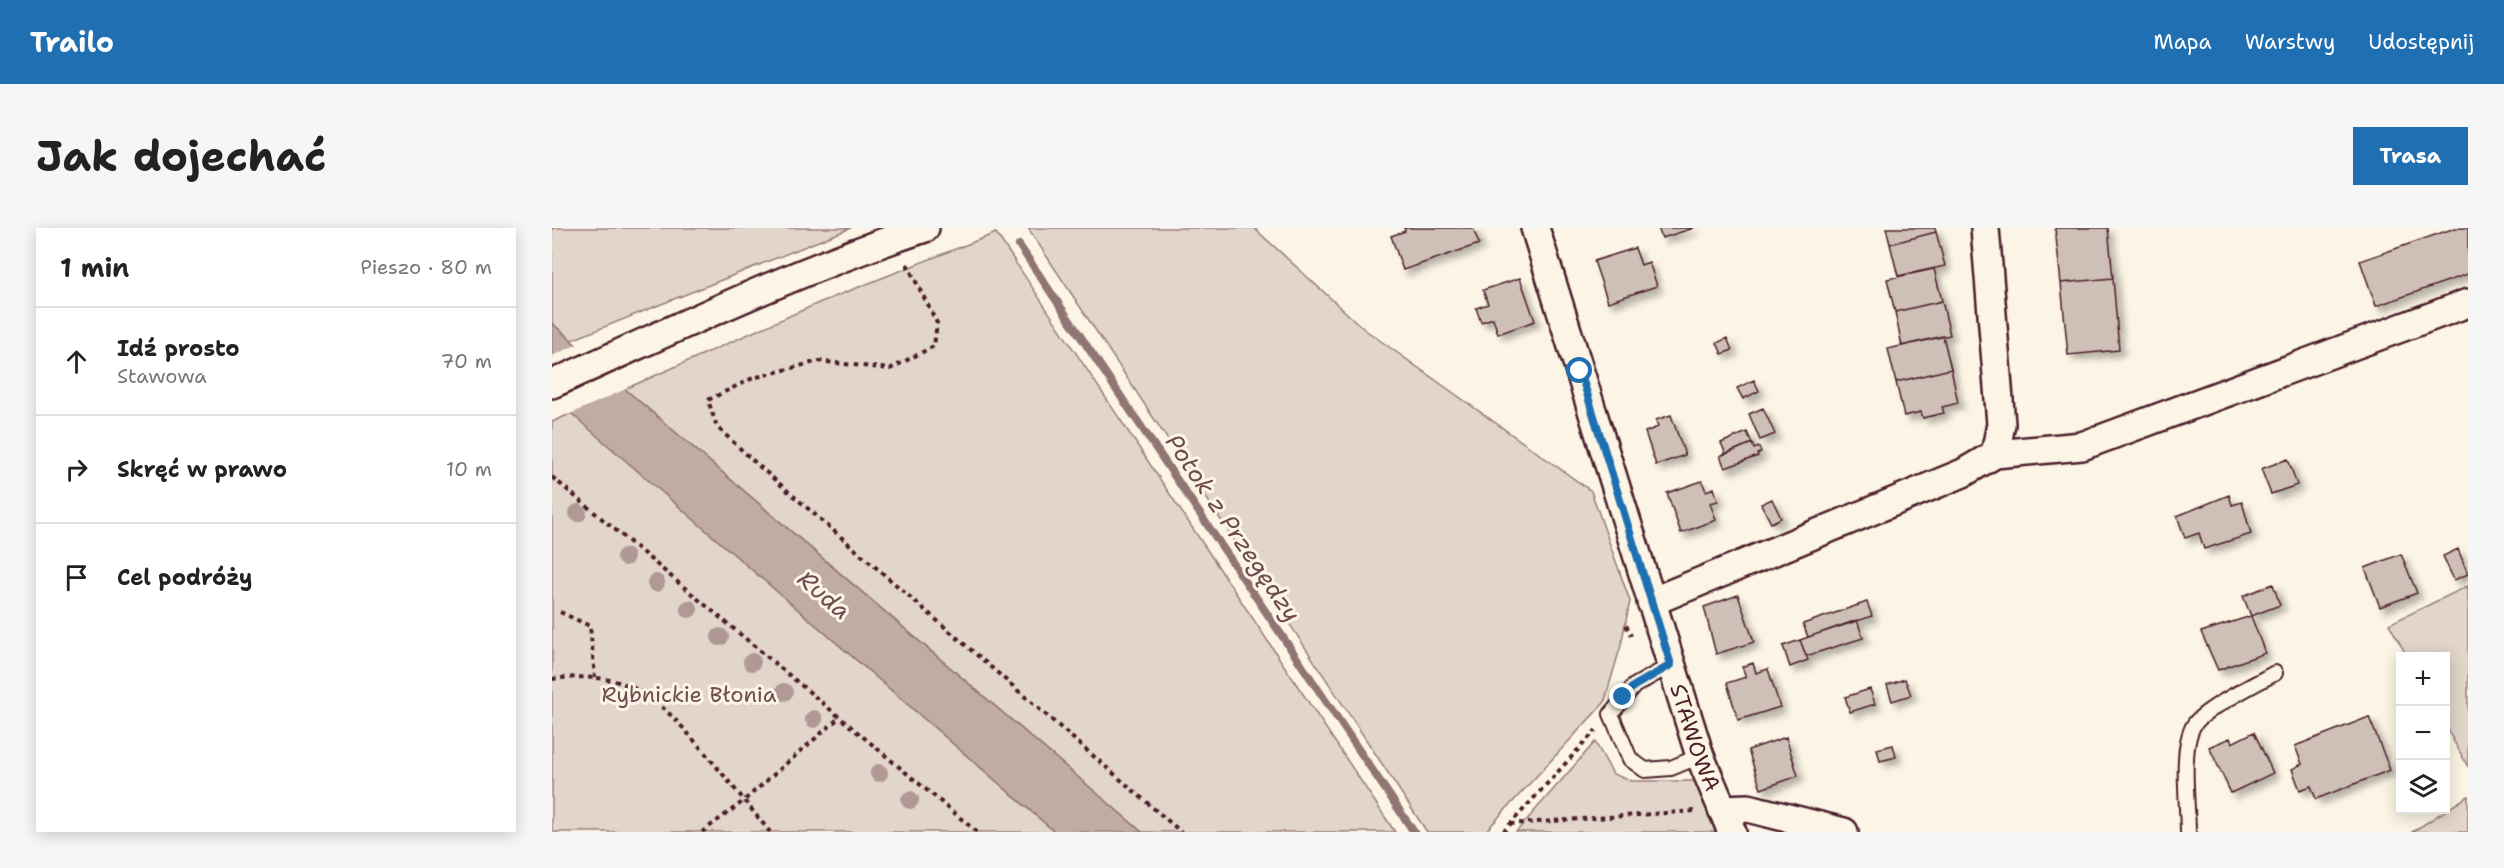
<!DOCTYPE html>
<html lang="pl">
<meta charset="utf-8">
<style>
:root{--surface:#fff;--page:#f6f6f6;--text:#222;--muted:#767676;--line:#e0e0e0;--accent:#1f6fb2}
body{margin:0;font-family:"Shantell Sans",sans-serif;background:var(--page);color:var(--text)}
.controls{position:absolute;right:18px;bottom:18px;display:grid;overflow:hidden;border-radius:0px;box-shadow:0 3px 15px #0003}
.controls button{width:54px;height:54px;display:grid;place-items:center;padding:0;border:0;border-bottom:2px solid var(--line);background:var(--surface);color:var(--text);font:30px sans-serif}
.stop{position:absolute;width:18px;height:18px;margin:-14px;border:4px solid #1f6fb2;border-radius:50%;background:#fff}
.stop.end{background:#1f6fb2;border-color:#fff;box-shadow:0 2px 6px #0008}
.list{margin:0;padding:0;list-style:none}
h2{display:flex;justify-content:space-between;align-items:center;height:78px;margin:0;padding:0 24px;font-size:26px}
h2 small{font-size:20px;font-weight:400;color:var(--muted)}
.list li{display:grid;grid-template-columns:39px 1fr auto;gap:18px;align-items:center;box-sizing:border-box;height:108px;padding:0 24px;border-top:2px solid var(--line)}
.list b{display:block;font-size:22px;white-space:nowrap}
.list p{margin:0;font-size:20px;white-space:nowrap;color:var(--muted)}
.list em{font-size:20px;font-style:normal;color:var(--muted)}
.icon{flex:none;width:33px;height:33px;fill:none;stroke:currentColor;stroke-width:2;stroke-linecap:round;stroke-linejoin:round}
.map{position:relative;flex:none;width:1916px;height:604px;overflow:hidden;border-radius:0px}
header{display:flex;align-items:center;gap:36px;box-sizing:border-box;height:84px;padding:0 30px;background:var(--accent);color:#fff}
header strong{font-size:28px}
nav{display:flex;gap:33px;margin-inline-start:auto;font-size:21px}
.intro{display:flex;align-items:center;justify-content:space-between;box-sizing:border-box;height:144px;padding:0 36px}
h1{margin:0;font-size:42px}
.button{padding:15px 27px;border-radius:0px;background:var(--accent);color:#fff;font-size:21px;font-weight:700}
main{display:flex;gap:36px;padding:0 36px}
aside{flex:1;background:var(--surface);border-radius:0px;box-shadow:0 3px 15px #0003}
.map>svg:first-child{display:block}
</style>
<header>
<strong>Trailo</strong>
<nav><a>Mapa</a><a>Warstwy</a><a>Udostępnij</a></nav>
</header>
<div class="intro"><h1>Jak dojechać</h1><a class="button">Trasa</a></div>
<main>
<aside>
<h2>1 min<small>Pieszo · 80 m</small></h2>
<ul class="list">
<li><svg class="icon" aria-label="ahead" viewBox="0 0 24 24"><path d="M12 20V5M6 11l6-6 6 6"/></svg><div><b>Idź prosto</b><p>Stawowa</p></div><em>70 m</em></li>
<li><svg class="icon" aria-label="right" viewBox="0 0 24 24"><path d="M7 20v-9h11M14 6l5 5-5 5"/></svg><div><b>Skręć w prawo</b></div><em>10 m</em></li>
<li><svg class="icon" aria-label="arrive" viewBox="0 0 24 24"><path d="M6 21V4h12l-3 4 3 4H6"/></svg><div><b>Cel podróży</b></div></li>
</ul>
</aside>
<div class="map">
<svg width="1916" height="604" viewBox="0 0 1916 604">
<defs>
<filter id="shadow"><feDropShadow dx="5.5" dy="5.5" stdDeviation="3" flood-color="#0004"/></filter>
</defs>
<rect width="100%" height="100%" fill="#fcf5e5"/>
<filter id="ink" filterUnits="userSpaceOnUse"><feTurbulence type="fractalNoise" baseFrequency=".0167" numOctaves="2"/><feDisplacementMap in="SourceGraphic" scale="12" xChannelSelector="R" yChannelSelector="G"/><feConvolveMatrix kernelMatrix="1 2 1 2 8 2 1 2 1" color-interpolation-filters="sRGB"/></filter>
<g filter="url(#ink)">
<path fill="#e2d5ca" stroke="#967a7a" stroke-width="1.5" d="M0,0H299L20,112L0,95Z
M476,0H702L812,101L1039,263L1078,373L1069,417L1052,475L933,604H875Z
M444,5L843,604H590L73,161L269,74Z
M20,185L503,604H0V194Z
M1916,358V539L1894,499V428H1855L1837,396Z
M1043,514L1061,546L1079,553H1147L1167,604H964Z
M1916,568V604H1860Z"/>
<path fill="#c0aca5" stroke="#917474" stroke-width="1.5" d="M0,95L73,161L590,604H503L0,169Z"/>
<path fill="#fcf5e5" d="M28,115L76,160L16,187L0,173V128Z"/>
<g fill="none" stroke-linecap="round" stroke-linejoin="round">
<path stroke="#917474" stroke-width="8" d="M467,17L862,604"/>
</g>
<path fill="#cfc0b7" stroke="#4a1f2b" stroke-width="1.5" filter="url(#shadow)" d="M852,0H921L927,16L851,42L839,8L853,3Z
M1106,0H1142L1110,10Z
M1334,0H1383L1384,4L1338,16Z
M1503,0H1556L1561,50L1509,55Z
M1903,0H1916V46L1824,78L1808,33Z
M1384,4L1393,38L1346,48L1338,16Z
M1083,20L1089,37L1097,34L1105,58L1056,74L1042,33Z
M1382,41L1390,73L1343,84L1335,51Z
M968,50L983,93L946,106L941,90L929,94L924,80L936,76L931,62Z
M1561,50L1567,122L1516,127L1509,55Z
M1390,73L1398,107L1350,118L1343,84Z
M1391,108L1399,141L1344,154L1336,121Z
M1175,110L1180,122L1170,126L1165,115Z
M1399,141L1406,175L1390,179L1392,185L1371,190L1369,184L1352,188L1344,154Z
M1202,152L1207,163L1191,171L1185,160Z
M1211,180L1223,206L1208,212L1197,186Z
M1119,187L1133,227L1104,237L1093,204L1106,199L1104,192Z
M1195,204L1200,215L1174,226L1169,215Z
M1200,215L1202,221L1207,219L1209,224L1205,226L1206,228L1173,240L1168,228Z
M1736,231L1745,257L1719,266L1709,241Z
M1150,253L1154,263L1162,260L1166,273L1158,275L1164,292L1129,305L1115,265Z
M1677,267L1680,277L1690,274L1699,306L1652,321L1647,305L1633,310L1625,288Z
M1220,271L1229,290L1219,295L1209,276Z
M1906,321L1916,346L1902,352L1891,328Z
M1849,326L1865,365L1828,379L1813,340Z
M1721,356L1728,377L1699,388L1691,368Z
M1186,367L1202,414L1164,426L1152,379Z
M1315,374L1320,388L1256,409L1251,396Z
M1699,388L1713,425L1666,442L1649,404Z
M1305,392L1311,410L1254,428L1248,412Z
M1248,412L1256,432L1238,439L1231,418Z
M1201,435L1204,445L1216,441L1228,479L1186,492L1175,455L1194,449L1190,439Z
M1353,451L1359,467L1340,473L1335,457Z
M1318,461L1323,476L1298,484L1293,469Z
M1817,489L1838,542L1764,571L1759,558L1748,562L1740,541L1750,536L1743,518Z
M1702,504L1721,545L1679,565L1657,519L1678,510L1680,515Z
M1234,509L1246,548L1209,561L1196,522Z
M1341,517L1344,529L1328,533L1325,521Z"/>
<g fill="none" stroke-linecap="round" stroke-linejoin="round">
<g stroke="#4a1f2b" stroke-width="18">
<path id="lane" d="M1119,437L1082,458L1059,486L1078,531L1093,542L1119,540L1148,528
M1636,604C1636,577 1627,514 1644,494C1657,479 1703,456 1723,445"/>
</g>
<g stroke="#4a1f2b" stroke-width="32">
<g id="street">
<path id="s1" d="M983,0L1148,528L1180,604"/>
<path d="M1433,0L1449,196L1443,226"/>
<path d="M0,156C123,101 245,42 373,0"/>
<path d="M1099,374L1411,245L1443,226L1530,218L1916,75"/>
<path d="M1170,581L1196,580L1292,604"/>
</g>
</g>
<path stroke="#4a1f2b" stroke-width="4" stroke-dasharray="4.5 4.5" stroke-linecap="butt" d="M355,36L385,95L382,118L338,141L267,133L201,150L156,172L165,199L207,238L629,604
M0,249L425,604
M8,384L38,398L43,449
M1074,397L1079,408
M0,451C80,442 104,468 153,525C175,551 196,577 218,604
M958,596L1143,583
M150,604L189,575L288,489
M951,604L1044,502"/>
<use href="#lane" stroke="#fcf5e5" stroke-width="14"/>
<use href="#street" stroke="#fcf5e5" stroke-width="27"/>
</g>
<g fill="#af9895">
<circle cx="26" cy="285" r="9"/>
<circle cx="73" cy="329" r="9"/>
<circle cx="104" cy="355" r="9"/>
<circle cx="137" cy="381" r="9"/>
<circle cx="168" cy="409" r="9"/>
<circle cx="200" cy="434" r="9"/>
<circle cx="232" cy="464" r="9"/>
<circle cx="262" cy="491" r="9"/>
<circle cx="327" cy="545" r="9"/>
<circle cx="358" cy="572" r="9"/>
</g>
</g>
<g fill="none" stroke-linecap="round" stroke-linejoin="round" filter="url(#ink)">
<path stroke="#1f6fb2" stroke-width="8" d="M1028,143L1119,437L1082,458L1071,469"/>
</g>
<g text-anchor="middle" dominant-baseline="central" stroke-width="6" stroke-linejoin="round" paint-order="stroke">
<g font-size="22" fill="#704c53" stroke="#fcf5e5">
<text x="137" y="466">Rybnickie Błonia</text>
</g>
<g font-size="22" fill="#4a1f2b" stroke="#fcf5e5">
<text stroke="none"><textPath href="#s1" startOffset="534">STAWOWA</textPath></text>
</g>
<g font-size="24" font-style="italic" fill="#6d4950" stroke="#fcf5e5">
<text transform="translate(681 300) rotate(56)">Potok z Przegędzy</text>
<text transform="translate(272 367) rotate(41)">Ruda</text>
</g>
</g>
</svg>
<div class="controls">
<button>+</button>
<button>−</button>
<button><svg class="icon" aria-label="layers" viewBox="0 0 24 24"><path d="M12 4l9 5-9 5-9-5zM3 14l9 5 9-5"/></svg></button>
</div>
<div class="stop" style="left:1028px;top:143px"></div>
<div class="stop end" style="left:1071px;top:469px"></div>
</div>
</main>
